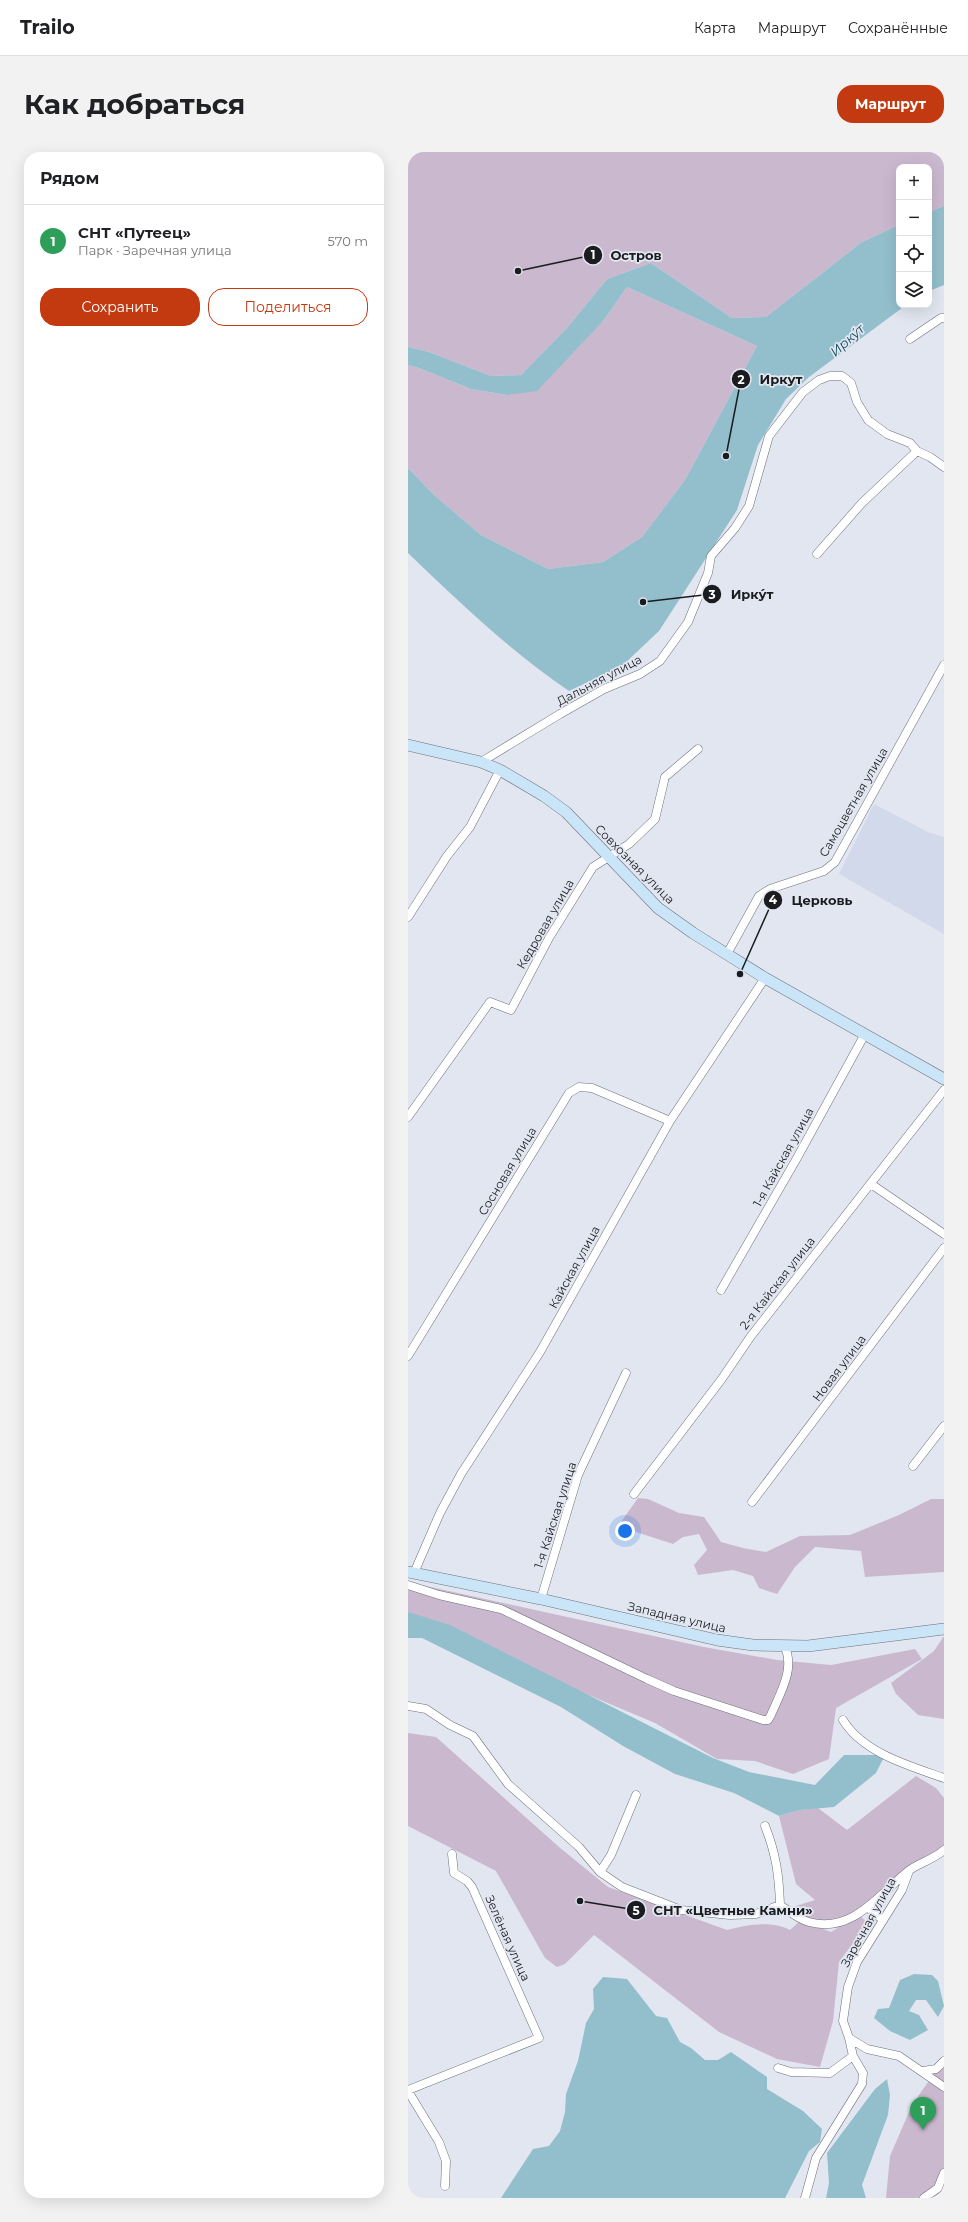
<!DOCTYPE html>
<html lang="ru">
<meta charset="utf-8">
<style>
:root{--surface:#fff;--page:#f2f2f2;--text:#202124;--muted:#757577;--line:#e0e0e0;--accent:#c33a11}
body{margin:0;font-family:Montserrat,sans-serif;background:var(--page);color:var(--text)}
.controls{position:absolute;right:12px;top:12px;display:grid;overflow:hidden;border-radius:8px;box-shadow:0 4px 16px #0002}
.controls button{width:36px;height:36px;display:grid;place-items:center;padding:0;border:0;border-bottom:1px solid var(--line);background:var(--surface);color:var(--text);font:20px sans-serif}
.you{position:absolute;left:217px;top:1379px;width:14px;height:14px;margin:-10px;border:3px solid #fff;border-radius:50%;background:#1a73e8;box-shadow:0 0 0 6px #1a73e833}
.badge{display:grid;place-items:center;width:26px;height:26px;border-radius:50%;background:var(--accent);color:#fff;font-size:13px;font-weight:700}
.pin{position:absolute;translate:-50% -33px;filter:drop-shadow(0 1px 2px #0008)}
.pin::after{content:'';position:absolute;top:21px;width:14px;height:12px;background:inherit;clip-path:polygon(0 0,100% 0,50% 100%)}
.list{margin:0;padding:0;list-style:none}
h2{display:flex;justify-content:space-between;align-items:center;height:52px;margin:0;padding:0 16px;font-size:17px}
h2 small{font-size:13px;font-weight:400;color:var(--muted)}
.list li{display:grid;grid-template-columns:26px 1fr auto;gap:12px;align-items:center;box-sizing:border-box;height:72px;padding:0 16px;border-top:1px solid var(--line)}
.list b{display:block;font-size:15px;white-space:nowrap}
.list p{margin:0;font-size:13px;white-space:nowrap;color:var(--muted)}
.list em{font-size:13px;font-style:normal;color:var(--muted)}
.actions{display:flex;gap:8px;padding:12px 16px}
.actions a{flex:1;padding:9px 0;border:1px solid var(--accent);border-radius:16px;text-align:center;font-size:14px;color:var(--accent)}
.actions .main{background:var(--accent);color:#fff}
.icon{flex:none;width:22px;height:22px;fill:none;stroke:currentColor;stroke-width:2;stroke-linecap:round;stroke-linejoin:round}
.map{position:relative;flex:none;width:536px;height:2046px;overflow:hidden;border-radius:16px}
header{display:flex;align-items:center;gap:24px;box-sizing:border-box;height:56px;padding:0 20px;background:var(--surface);border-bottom:1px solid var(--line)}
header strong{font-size:19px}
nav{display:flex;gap:22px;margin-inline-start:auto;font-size:14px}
.intro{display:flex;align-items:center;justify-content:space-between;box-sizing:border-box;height:96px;padding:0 24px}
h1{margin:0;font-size:28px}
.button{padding:10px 18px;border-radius:16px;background:var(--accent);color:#fff;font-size:14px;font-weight:700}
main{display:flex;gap:24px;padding:0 24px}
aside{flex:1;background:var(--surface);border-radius:16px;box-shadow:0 4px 16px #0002}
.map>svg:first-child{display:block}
</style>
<header>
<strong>Trailo</strong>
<nav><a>Карта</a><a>Маршрут</a><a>Сохранённые</a></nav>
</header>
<div class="intro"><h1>Как добраться</h1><a class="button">Маршрут</a></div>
<main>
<aside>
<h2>Рядом<small></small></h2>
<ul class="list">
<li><span class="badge" style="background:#2e9e5b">1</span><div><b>СНТ «Путеец»</b><p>Парк · Заречная улица</p></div><em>570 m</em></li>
</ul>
<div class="actions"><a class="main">Сохранить</a><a>Поделиться</a></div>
</aside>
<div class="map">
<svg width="536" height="2046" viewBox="0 0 536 2046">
<rect width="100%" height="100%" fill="#e2e6f0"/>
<path fill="#d2d9ea" d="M466,652L520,680L536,685V782L431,722Z"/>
<path fill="#cab8cf" d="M0,0H536V54L521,60V15H491V73L454,90L358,165L324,166L243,111L199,127L159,176L113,223L83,224L21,200L0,195Z
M219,135L349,194L277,328L234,385L195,410L140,417L73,383L26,343L0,316V213L11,216L63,237L99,243L195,169Z
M230,1346L240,1347L271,1361L296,1365L313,1390L335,1396L358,1400L392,1384L442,1383L491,1363L523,1347H536V1420L457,1425L453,1399L407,1395L387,1415L369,1442L351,1436L345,1424L325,1418L290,1423L286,1413L299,1398L291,1382L275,1385L265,1392L210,1374Z
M0,1430L296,1495L369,1508L423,1513L507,1497L514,1507L428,1556L421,1607L385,1622L347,1609L309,1607L247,1571L0,1467Z
M536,1484V1567L510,1563L488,1542L483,1531L526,1499Z
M0,1581L28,1585L151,1695L200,1735L319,1778C338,1773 363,1768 382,1778L393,1768L423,1780L451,1763L460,1771L431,1810L425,1869L412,1915L369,1907L311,1880L186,1783L157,1812L149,1815L137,1806L88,1719L0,1674Z
M508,1624L528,1636L536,1646V1698L501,1719L459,1755L417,1773L378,1757L407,1748L388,1732L371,1664L392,1658L410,1656L439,1678Z
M536,1907V2046H478L482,2004L504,1953Z"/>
<path fill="#93bfcc" d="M536,54V133L521,139V60Z
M491,73V153H498L401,225L378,247L350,293L329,358L251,479L214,514L161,539C102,499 51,450 0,401V316L26,343L73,383L140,417L195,410L234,385L277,328L349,194L219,135L195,169L129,239L99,243L63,237L11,216L0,213V195L21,200L83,224L113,223L159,176L199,127L243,111L324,166L358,165L454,90Z
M0,1460L42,1473L305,1606L341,1620L407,1633L436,1603H477L468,1621L426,1655L392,1658L371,1664L326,1641L267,1622L215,1594L153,1555L14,1486H0Z
M506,1822L524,1823L530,1829L536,1854L530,1865L518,1848H508L501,1859L511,1863L520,1878L502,1888L482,1879L466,1866L470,1857L481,1856L492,1828Z
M195,1825L219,1827L248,1864L259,1866L272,1890L283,1896L297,1908H310L323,1900L359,1925V1937L395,1959L414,1977L412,1990L401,1999L377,2046H93L125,1997L141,1994L152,1979L157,1960L158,1942L170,1909L178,1871L186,1857L185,1837Z
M479,1927L482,1943L480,1963L454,2033L458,2046H418L421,2031L419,2001L467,1937Z"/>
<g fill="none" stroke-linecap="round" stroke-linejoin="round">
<g stroke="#6d7079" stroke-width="9">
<path id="street" d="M502,187L533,166H536
M409,402L454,351L509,299
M73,610L152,562L196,537L232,522L252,509L280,470L300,421L303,404L327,376L341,354L361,284L395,240L411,228L422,224H434L443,231L449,250L460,268L479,282L502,291L509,299L522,305L536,315
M0,765L39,704L62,675L92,618
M319,802L351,744L362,737L416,719L427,710L536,513
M0,965L82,850L103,858L141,786L185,715L221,692L247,667L257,625L290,597
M463,1032L536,1082
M313,1138L389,1006L457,882
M0,1204L161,941L171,935L184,936L262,969
M505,1314L536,1274
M226,1342L313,1228L343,1184L536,938
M344,1350L536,1096
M6,1421L32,1361L53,1322L132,1200L262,969L357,826
M0,1433L31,1443L93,1457L239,1527L266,1539L355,1568H360L363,1563C372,1541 387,1518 377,1495
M133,1447L170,1323L218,1221
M0,1554L18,1557L42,1573L65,1584L100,1632L171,1695L192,1720L214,1735L273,1758L322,1763L348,1762L372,1753
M435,1568C455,1601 502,1614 536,1626
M357,1674C368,1702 371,1723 372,1753C381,1759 390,1767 401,1770C443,1782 470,1744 499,1720C510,1711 525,1708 536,1698
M501,1719L494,1738L449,1810L440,1835L435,1869L441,1886L459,1897L491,1904L536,1935
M192,1720L203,1703L228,1643
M459,1755L475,1768
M370,1916L383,1920L422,1921L445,1904L441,1886
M515,1919L528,1917L536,1909
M0,1938L131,1886L64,1735L59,1729L46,1721L44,1702
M0,1939L31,1990L38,2009L37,2034
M397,2046L408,2006L454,1932L455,1921L445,1904
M516,2046L530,2036L536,2021"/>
</g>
<g stroke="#6d7079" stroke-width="12">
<path id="secondary" d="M0,593L73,610L92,618L136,644L158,660L250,756L285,781L357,826L536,927
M0,1420L133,1447L309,1488L345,1493L400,1494L536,1477"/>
</g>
<use href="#street" stroke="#fff" stroke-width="8"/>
<use href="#secondary" stroke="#cae5f8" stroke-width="11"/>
</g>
<g text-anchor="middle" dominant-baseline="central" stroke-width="3.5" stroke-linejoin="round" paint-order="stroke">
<g font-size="12" fill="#1a1c1f" stroke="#e2e6f0">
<text transform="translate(191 528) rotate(-28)">Дальняя улица</text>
<text transform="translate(445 650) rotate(-60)">Самоцветная улица</text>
<text transform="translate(227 712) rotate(45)">Совхозная улица</text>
<text transform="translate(137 772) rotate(-60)">Кедровая улица</text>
<text transform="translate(375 1005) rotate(-61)">1-я Кайская улица</text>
<text transform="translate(99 1019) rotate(-59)">Сосновая улица</text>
<text transform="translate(166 1115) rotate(-61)">Кайская улица</text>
<text transform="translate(369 1131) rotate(-52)">2-я Кайская улица</text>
<text transform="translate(431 1216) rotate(-53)">Новая улица</text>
<text transform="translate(147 1363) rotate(-72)">1-я Кайская улица</text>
<text transform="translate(269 1465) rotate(13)">Западная улица</text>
<text transform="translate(460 1770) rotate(-61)">Заречная улица</text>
<text transform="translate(100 1786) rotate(66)">Зелёная улица</text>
</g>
<g font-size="13" font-style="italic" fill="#074958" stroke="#e2e6f0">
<text transform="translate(439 188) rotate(-42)">Ирку́т</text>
</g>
</g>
<path fill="none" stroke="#1a1c1f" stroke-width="1.5" d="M110 119L185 103M318 304L333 227M235 450L304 442M332 822L365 748M172 1749L228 1758"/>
<g fill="#1a1c1f" stroke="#e2e6f0" stroke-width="1.5">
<circle cx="110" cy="119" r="4"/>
<circle cx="318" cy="304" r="4"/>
<circle cx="235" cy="450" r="4"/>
<circle cx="332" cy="822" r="4"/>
<circle cx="172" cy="1749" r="4"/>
<circle cx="185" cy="103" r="10"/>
<circle cx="333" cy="227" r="10"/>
<circle cx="304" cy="442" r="10"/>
<circle cx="365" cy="748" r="10"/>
<circle cx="228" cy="1758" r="10"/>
</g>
<g font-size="12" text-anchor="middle" font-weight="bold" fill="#fff">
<text x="185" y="107">1</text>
<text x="333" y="232">2</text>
<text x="304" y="447">3</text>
<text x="365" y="752">4</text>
<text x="228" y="1763">5</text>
</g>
<g font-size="13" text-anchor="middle" font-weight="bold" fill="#1a1c1f" stroke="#e2e6f0" stroke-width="3.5" stroke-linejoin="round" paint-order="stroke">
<text x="228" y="108">Остров</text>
<text x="373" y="232">Иркут</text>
<text x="344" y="447">Ирку́т</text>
<text x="414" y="753">Церковь</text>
<text x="325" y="1763">СНТ «Цветные Камни»</text>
</g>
</svg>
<div class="controls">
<button>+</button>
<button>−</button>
<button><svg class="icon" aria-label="locate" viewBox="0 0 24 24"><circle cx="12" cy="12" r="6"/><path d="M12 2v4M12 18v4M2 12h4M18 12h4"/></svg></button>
<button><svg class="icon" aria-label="layers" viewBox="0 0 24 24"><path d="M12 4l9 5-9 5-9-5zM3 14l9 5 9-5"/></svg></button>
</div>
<div class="you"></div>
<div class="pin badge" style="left:515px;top:1978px;background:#2e9e5b">1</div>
</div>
</main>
